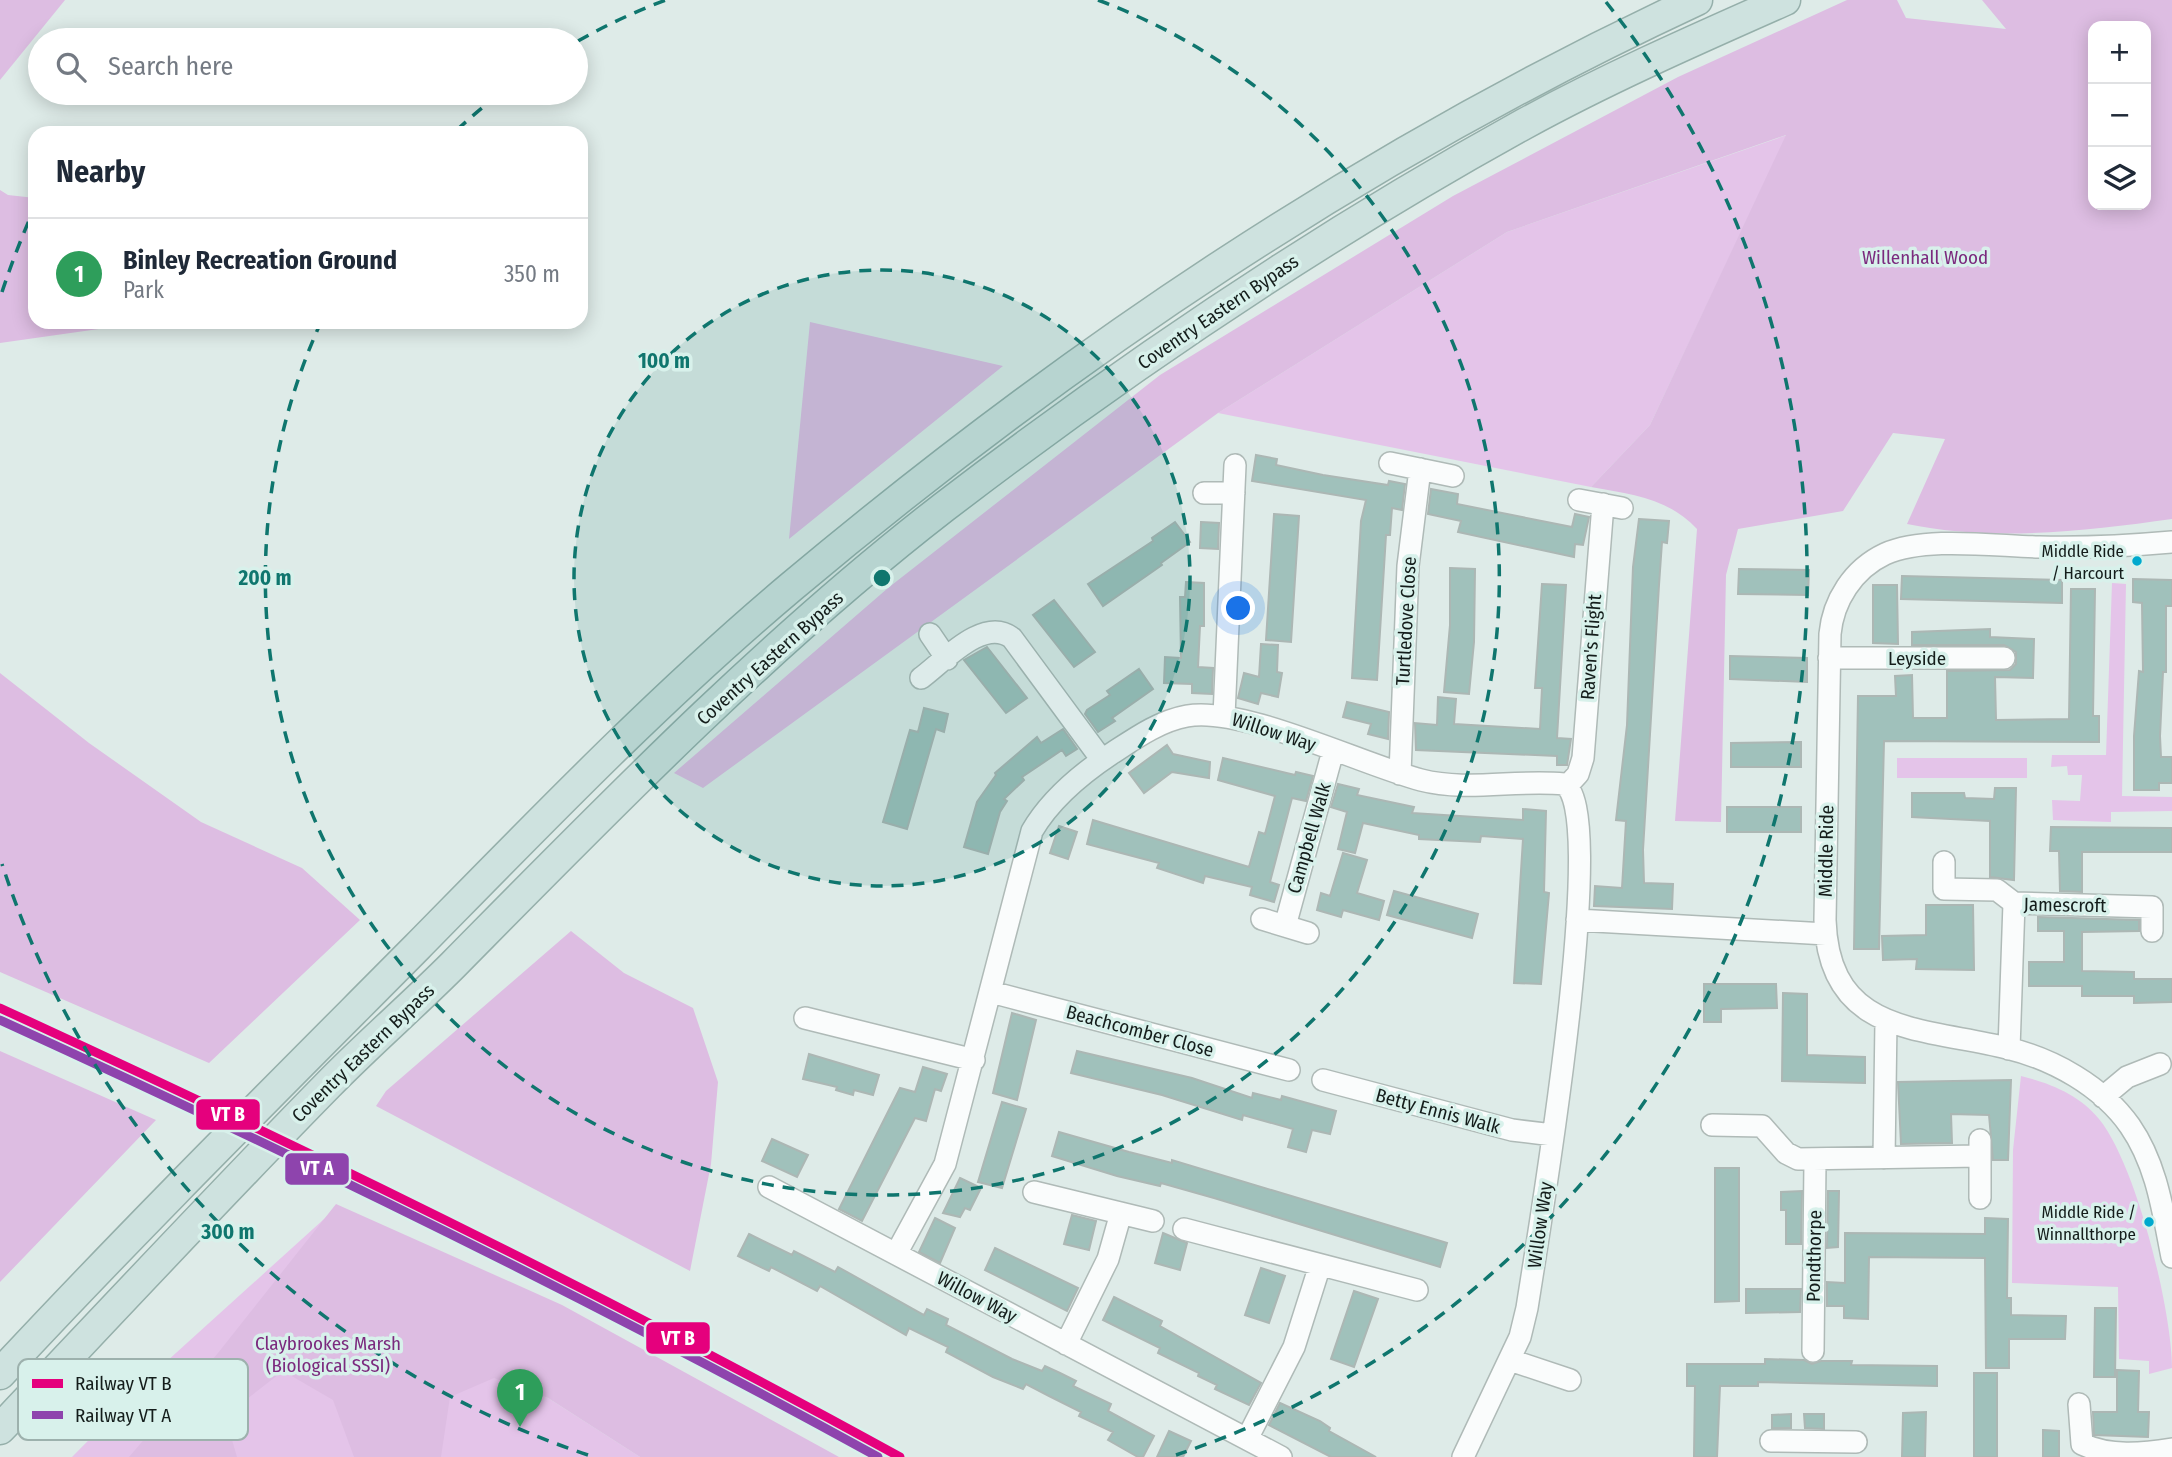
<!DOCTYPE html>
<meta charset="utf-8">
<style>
:root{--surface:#fff;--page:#f2f2f3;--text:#1f2937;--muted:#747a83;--line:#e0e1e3;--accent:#db2777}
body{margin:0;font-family:"Fira Sans Condensed",sans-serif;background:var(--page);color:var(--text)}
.controls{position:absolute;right:21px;top:21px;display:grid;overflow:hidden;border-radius:14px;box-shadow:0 4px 18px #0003}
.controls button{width:63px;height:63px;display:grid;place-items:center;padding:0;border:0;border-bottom:2px solid var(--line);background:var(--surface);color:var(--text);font:35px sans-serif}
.you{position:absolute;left:1239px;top:609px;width:24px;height:24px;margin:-18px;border:5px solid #fff;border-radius:50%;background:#1a73e8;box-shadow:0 0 0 10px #1a73e833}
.badge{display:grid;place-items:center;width:46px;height:46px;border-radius:50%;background:var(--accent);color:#fff;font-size:23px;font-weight:700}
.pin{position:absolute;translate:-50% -58px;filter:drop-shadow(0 2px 4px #0008)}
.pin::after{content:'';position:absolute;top:37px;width:24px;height:21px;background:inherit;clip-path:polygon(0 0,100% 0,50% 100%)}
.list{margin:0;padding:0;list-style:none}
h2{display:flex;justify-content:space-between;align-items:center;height:91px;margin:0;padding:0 28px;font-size:30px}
h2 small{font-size:23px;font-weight:400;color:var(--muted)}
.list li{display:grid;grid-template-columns:46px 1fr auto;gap:21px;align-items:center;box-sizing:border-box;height:112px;padding:0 28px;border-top:2px solid var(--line)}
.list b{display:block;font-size:26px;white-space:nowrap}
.list p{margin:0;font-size:23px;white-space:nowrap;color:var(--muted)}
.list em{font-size:23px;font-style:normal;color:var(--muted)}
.icon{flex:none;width:38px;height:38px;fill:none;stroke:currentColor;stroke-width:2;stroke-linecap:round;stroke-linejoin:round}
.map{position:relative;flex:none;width:2172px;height:1457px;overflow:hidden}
.search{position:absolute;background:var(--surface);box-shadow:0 4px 18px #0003;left:28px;top:28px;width:560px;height:77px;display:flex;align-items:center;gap:18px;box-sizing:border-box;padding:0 24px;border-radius:38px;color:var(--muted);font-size:26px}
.panel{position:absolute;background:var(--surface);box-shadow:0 4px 18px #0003;left:28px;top:126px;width:560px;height:203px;border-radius:21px}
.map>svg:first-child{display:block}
</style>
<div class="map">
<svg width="2172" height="1457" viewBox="0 0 2172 1457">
<rect width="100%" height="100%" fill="#deebe8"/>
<path fill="#e4c4e9" d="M1787,135L1650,425L1591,487L1218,413L1507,232Z
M2112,583L2126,584L2122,796L2172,797V811L2111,812V822L2053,820L2052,800L2080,801L2082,775H2068L2067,766L2051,767L2052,755H2106Z
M1897,758H2027V778H1897Z
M2021,1076C2050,1083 2080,1095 2099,1119C2136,1164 2172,1310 2172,1368L2149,1374V1361L2119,1359L2118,1287L2012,1283L2013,1150Z
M334,1210L494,1377L548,1398L640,1457H72L166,1362Z"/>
<path fill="#ddbde2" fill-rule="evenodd" d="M0,0H65L0,80Z
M1847,0H1897L1906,18L2006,29L1982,0H2172V519C2086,531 1993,542 1907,524L1945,439L1893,433L1843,511L1738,529L1726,575L1721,822L1675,821L1697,529C1667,497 1632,495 1591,487L1650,425L1786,135L1507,232L1218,413L703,788L674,773L888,588L1160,375L1453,196L1678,77ZM2093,26H2146V205H2093Z
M0,190L8,195L35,198V322H148L0,343Z
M810,322L1003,366L789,539Z
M0,673L89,743L201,822L302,868L360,920L209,1063L0,972Z
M571,931L624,973L693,1008L718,1082L711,1164L690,1271L376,1106L386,1091Z
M0,1051L156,1120L0,1282Z
M336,1204L562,1305L839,1457H640L548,1398L494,1378L450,1397L441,1457H354L333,1400L283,1371L225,1416L237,1457H129L218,1353Z"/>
<path fill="#a0c1bb" stroke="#acb7b4" stroke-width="2" d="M1256,455L1277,459L1276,465L1323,475L1388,485L1389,481L1405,484L1402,510L1392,508L1390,535H1386L1377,680L1352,678L1361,521L1366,500L1252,481Z
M1431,489L1458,494L1457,504L1572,527L1575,514L1589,517L1583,545L1575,544L1574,557L1458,532L1461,521L1428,514Z
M1274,514L1299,516L1291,642L1266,640Z
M1639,519L1669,521L1667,543L1662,542L1659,585L1643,850L1644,883L1673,884L1672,909L1594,906L1595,886L1622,888L1626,821L1616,820L1627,725L1633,567Z
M1175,522L1190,542L1161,563L1162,565L1103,606L1088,584L1153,541L1152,538Z
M1201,522L1219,523L1218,549L1200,548Z
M1450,568L1475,569L1474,642L1469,694L1444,692L1450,625Z
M1739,569L1809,570L1808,595L1738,594Z
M1902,576L2062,580V603L1901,599Z
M2133,579L2172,580V606H2166V672H2163L2160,736L2161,757H2172V783H2159V790H2134V736L2139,671L2143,672L2142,603L2133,602Z
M1186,582L1204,583V626H1200L1198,667L1213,668L1212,694L1192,693V684L1164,683L1165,657L1181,658L1180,597H1185Z
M1542,584L1566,585L1557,738L1571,739L1567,765H1557V756L1416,750L1415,723L1437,725L1438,697L1456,699L1454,724L1540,729L1542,688H1535Z
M1873,585H1897L1898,644L1873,643Z
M2071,589H2095L2093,716H2099V742L1884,741L1879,949H1854L1858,696H1896L1895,676L1912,675L1913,718H1947V671L2010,670L2016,664V652L2004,645H1912V632L1990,629V637L2034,639L2033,678L1995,677L1996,720L2069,719Z
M1054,600L1095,652L1074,667L1033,615Z
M1261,644L1278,645L1277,672L1282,673L1278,697L1261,693L1258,704L1238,698L1244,673L1259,677Z
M987,647L1027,698L1006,713L964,660Z
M1730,656L1807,658V682L1730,679Z
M1139,669L1153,689L1112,718L1115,721L1098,732L1085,714L1087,710L1110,695L1107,691Z
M1347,702L1389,712L1388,739L1368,734L1371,724L1343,717Z
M924,708L948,714L944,732L936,729L907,829L883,822L910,730L918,732Z
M1063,729L1077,749L1066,756L1062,750L1022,777L1024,780L1004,799L1007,801L1000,812L988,854L964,847L977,802L996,775L995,773L1037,737L1041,743Z
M1801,742V767H1731V743Z
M1167,745L1173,754L1210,762L1209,778L1172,772L1144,793L1129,773Z
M1223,758L1295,775L1296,772L1313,776L1306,801L1292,798L1270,882L1279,885L1274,902L1250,895L1252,887L1205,876L1203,883L1157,868L1159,863L1087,844L1093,820L1249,867L1259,832L1265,834L1275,796L1218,780Z
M1338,784L1359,789L1357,795L1414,807L1412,813L1523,820V809L1546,811L1544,892L1549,893L1541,984L1514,983L1523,839L1481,836L1480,842L1419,839V835L1363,823L1355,853L1338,849L1347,812L1331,807Z
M1995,788H2016L2014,880L1990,877V821L1912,817V793H1964L1965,798L1994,799Z
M1727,807H1801V832H1727Z
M1059,826L1077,832L1068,859L1050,853Z
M2051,827L2172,828V852H2082V892L2060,891L2059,851H2050Z
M1343,853L1367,860L1357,893L1384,901L1379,920L1343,910L1341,917L1317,910L1321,893L1330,896Z
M1394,891L1478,914L1472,938L1387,915Z
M1926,905H1973L1974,970L1916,969L1917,959L1883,960L1882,936L1926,935Z
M2038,917L2139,920V931L2082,932V971L2134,972V979H2172V1002L2134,1003V996H2082V986H2029V962H2064V931H2038Z
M1704,984H1776L1777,1008L1721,1009V1022H1704Z
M1783,993L1807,994V1055L1865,1057V1083L1782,1081Z
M1012,1013L1036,1020L1017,1100L993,1093Z
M1077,1051L1192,1078L1252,1098L1253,1093L1281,1100L1282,1096L1336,1111L1330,1134L1312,1130L1306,1152L1288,1147L1293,1129L1243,1115L1242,1120L1162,1095L1071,1073Z
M809,1054L879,1075L873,1095L854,1090L853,1095L836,1090L837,1087L803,1079Z
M923,1067L947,1074L941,1091L935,1089L926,1121L915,1118L862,1221L839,1209L900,1088L915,1092Z
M2011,1080L2008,1160H1993L1989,1115L1951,1114L1952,1143L1901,1144L1898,1082Z
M1002,1102L1026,1109L1002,1188L978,1182Z
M1059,1132L1129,1152L1172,1163V1160L1447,1243L1440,1267L1214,1198L1161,1183L1160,1186L1117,1176L1052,1156Z
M772,1139L808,1155L797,1177L762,1161Z
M1715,1168H1739V1301L1715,1302Z
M960,1178L981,1188L970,1210L965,1208L960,1217L943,1213Z
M1802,1191L1801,1244H1786V1210H1781V1192Z
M1828,1191H1839L1838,1247L1827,1248Z
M1072,1215L1096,1221L1089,1250L1064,1244Z
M935,1218L955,1228L940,1263L919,1252Z
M1985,1218L2008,1219L2007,1298H2011V1315L2066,1316L2065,1339H2009V1368H1986L1985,1258L1869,1257L1868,1319L1844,1318V1306H1827V1282L1845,1283V1233L1985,1234Z
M1163,1233L1187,1243L1180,1270L1155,1263Z
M749,1234L792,1255L794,1251L835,1272L838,1267L924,1315L927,1309L948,1319L946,1325L1012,1359L1042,1371L1045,1366L1060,1373L1076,1381L1073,1386L1111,1404L1108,1411L1154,1436L1143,1457H1138L1108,1440L1113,1432L1079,1416L1081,1412L1049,1396L1026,1384L1023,1389L993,1377L946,1352L948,1347L909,1328L906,1335L820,1286L817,1291L771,1267L769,1271L738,1256Z
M995,1248L1078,1288L1067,1311L985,1270Z
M1261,1268L1285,1276L1269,1323L1245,1315Z
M1746,1289H1801L1800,1312L1746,1313Z
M1354,1291L1378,1299L1354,1367L1331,1359Z
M1114,1297L1162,1321L1160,1326L1261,1383L1249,1405L1215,1389L1217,1385L1198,1376L1199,1373L1158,1353L1160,1348L1103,1320Z
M2095,1308H2116L2115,1377H2094Z
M1765,1359L1804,1360L1812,1364L1821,1361H1852L1851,1365L1937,1366V1386L1758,1382V1386H1720L1717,1457H1694L1695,1386H1687V1364H1765Z
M2117,1370L2139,1371L2138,1412H2149L2148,1437L2094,1435L2093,1412H2117Z
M1974,1373H1997V1457H1974Z
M1280,1403L1320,1421L1330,1428L1329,1431L1376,1457H1331L1269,1425Z
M1926,1412L1925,1457H1902L1903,1413Z
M1791,1414V1428H1772V1415Z
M1804,1414H1824V1429L1805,1428Z
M2043,1430L2059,1431V1457H2043Z
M1169,1431L1191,1441L1183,1457H1157Z"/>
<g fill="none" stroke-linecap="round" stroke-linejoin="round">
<g stroke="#afbab7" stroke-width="24">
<path id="minor" d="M1390,463L1453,476
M1204,493H1234
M1579,500L1622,508
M2172,542C2127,546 2083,548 2039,547C1994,546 1925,536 1885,554C1853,569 1833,601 1830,634L1825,920C1829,1035 1920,1027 2007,1048C2053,1059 2102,1086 2130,1126C2157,1165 2163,1212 2172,1257
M930,634L947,659
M1829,658H2004
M921,678C944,661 984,616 1012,638L1102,760
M1224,716L1235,465
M1400,774L1408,566L1420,469
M1567,786L1578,774L1583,758L1603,504
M1944,862V889L1997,890L2014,903
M1262,919L1308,933
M1577,920L1826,934
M1285,926L1333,751
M991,992L1289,1070
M805,1018L974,1060
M2009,1049L2014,903L2152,907V931
M1323,1080L1512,1130L1553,1135
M2103,1097L2127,1077L2160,1064
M1712,1125L1762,1126L1786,1153L1798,1159L1979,1156
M1884,1158L1886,1021
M769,1187L1281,1457
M1034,1192L1153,1221
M1980,1198V1140
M1184,1229L1417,1290
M896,1254L945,1164L1032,831C1050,800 1081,774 1111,754C1134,739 1159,721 1187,716C1243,706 1361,764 1421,780C1467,792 1517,779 1564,784C1611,810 1537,1242 1527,1308L1520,1337L1463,1457
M1066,1344L1108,1259L1121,1213
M1813,1351L1815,1161
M1510,1360L1570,1380
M2079,1404L2082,1444C2110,1457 2142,1454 2172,1449
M1247,1439L1294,1347L1320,1265
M1771,1441L1856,1442"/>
</g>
<g stroke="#95afaa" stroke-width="33">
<path id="highway" d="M0,1374C136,1228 277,1088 417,947C538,824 659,698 791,587C1070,353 1366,154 1697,0
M0,1429C109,1314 217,1198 328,1085C368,1044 412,1006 453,965C610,806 767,644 944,507C1128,366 1321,236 1524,124C1608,78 1697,39 1785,0"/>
</g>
<use href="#minor" stroke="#fafcfc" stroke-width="21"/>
<use href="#highway" stroke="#cee2df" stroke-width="30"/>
<g stroke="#d8f1eb" stroke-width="14">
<path id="rail-1" d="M0,1008C305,1148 606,1295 900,1457"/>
</g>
<g stroke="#d8f1eb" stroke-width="14">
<path id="rail-2" d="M0,1020C298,1156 591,1299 878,1457"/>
</g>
<use href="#rail-1" stroke="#e5007d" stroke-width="9"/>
<use href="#rail-2" stroke="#8e44ad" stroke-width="9"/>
</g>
<circle cx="882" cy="578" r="308" fill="#0f766e" fill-opacity=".12"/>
<g fill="none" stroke="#0f766e" stroke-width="3.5" stroke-dasharray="12 9">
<circle cx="882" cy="578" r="308"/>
<path d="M457 130A617 617 0 0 1 498 95M578 41A617 617 0 0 1 666 0M1098 0A617 617 0 1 1 321 322"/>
<path d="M588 1455A925 925 0 0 1 2 864M2 292A925 925 0 0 1 34 209M1606 2A925 925 0 0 1 1176 1455"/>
</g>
<g fill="#00a9ce" stroke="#d8f1eb" stroke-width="2.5">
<circle cx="2137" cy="561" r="6"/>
<circle cx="2149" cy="1222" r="6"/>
</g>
<g text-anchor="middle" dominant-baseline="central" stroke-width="7" stroke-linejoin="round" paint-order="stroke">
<g font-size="17" fill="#141d1b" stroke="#d8f1eb" text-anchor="end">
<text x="2124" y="551">Middle Ride<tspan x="2124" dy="22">/ Harcourt</tspan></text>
<text x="2136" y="1212">Middle Ride /<tspan x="2136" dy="22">Winnallthorpe</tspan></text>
</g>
<g font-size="19" fill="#7b2a7e" stroke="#d8f1eb">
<text x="1925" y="257">Willenhall Wood</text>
<text x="328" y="1343">Claybrookes Marsh<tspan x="328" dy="22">(Biological SSSI)</tspan></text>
</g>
<g font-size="19" fill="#141d1b" stroke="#d8f1eb">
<text transform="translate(1218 312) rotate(-34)">Coventry Eastern Bypass</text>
<text transform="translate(1406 621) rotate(-87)">Turtledove Close</text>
<text transform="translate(1591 647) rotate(-86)">Raven's Flight</text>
<text transform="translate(770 658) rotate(-42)">Coventry Eastern Bypass</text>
<text x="1917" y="658">Leyside</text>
<text transform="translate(1274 732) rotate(18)">Willow Way</text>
<text transform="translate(1309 838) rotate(-74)">Campbell Walk</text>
<text transform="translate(1826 851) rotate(-89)">Middle Ride</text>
<text transform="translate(2065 905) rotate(1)">Jamescroft</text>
<text transform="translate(1140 1031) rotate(15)">Beachcomber Close</text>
<text transform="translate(363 1053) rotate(-44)">Coventry Eastern Bypass</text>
<text transform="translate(1438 1111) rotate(15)">Betty Ennis Walk</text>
<text transform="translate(1540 1225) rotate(-82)">Willow Way</text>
<text transform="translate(1814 1256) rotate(-89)">Pondthorpe</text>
<text transform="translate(977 1297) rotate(28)">Willow Way</text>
</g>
</g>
<rect x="18" y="1359" width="230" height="81" rx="10" fill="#d8f1eb" stroke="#9db1ad" stroke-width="2"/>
<rect x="32" y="1379" width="31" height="9" fill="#e5007d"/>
<rect x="32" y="1411" width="31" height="8" fill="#8e44ad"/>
<g font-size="19" fill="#141d1b">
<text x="75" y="1390">Railway VT B</text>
<text x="75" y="1422">Railway VT A</text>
</g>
<circle cx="882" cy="578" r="10" fill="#0f766e" stroke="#d8f1eb" stroke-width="3.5"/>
<g font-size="21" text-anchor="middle" font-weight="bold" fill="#0f766e" stroke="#d8f1eb" stroke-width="7" stroke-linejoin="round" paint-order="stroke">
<text x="664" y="368">100 m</text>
<text x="265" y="585">200 m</text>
<text x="228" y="1239">300 m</text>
</g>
<g stroke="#d8f1eb" stroke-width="2.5">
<rect x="195" y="1098" width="66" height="33" rx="7" fill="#e5007d"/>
<rect x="284" y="1152" width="66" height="34" rx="7" fill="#8e44ad"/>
<rect x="645" y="1321" width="66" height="34" rx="7" fill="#e5007d"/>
</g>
<g font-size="19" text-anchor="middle" font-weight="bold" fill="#fff">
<text x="228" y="1121">VT B</text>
<text x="317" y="1175">VT A</text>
<text x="678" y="1345">VT B</text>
</g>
</svg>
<div class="controls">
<button>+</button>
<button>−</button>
<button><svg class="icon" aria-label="layers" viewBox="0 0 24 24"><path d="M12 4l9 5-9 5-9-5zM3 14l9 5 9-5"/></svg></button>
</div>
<div class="you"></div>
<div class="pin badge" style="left:520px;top:1427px;background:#2e9e5b">1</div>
<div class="search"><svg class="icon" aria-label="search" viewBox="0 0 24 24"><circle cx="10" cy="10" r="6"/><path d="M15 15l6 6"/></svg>Search here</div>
<section class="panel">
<h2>Nearby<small></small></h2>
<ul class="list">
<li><span class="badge" style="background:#2e9e5b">1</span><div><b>Binley Recreation Ground</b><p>Park</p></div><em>350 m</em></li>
</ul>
</section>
</div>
